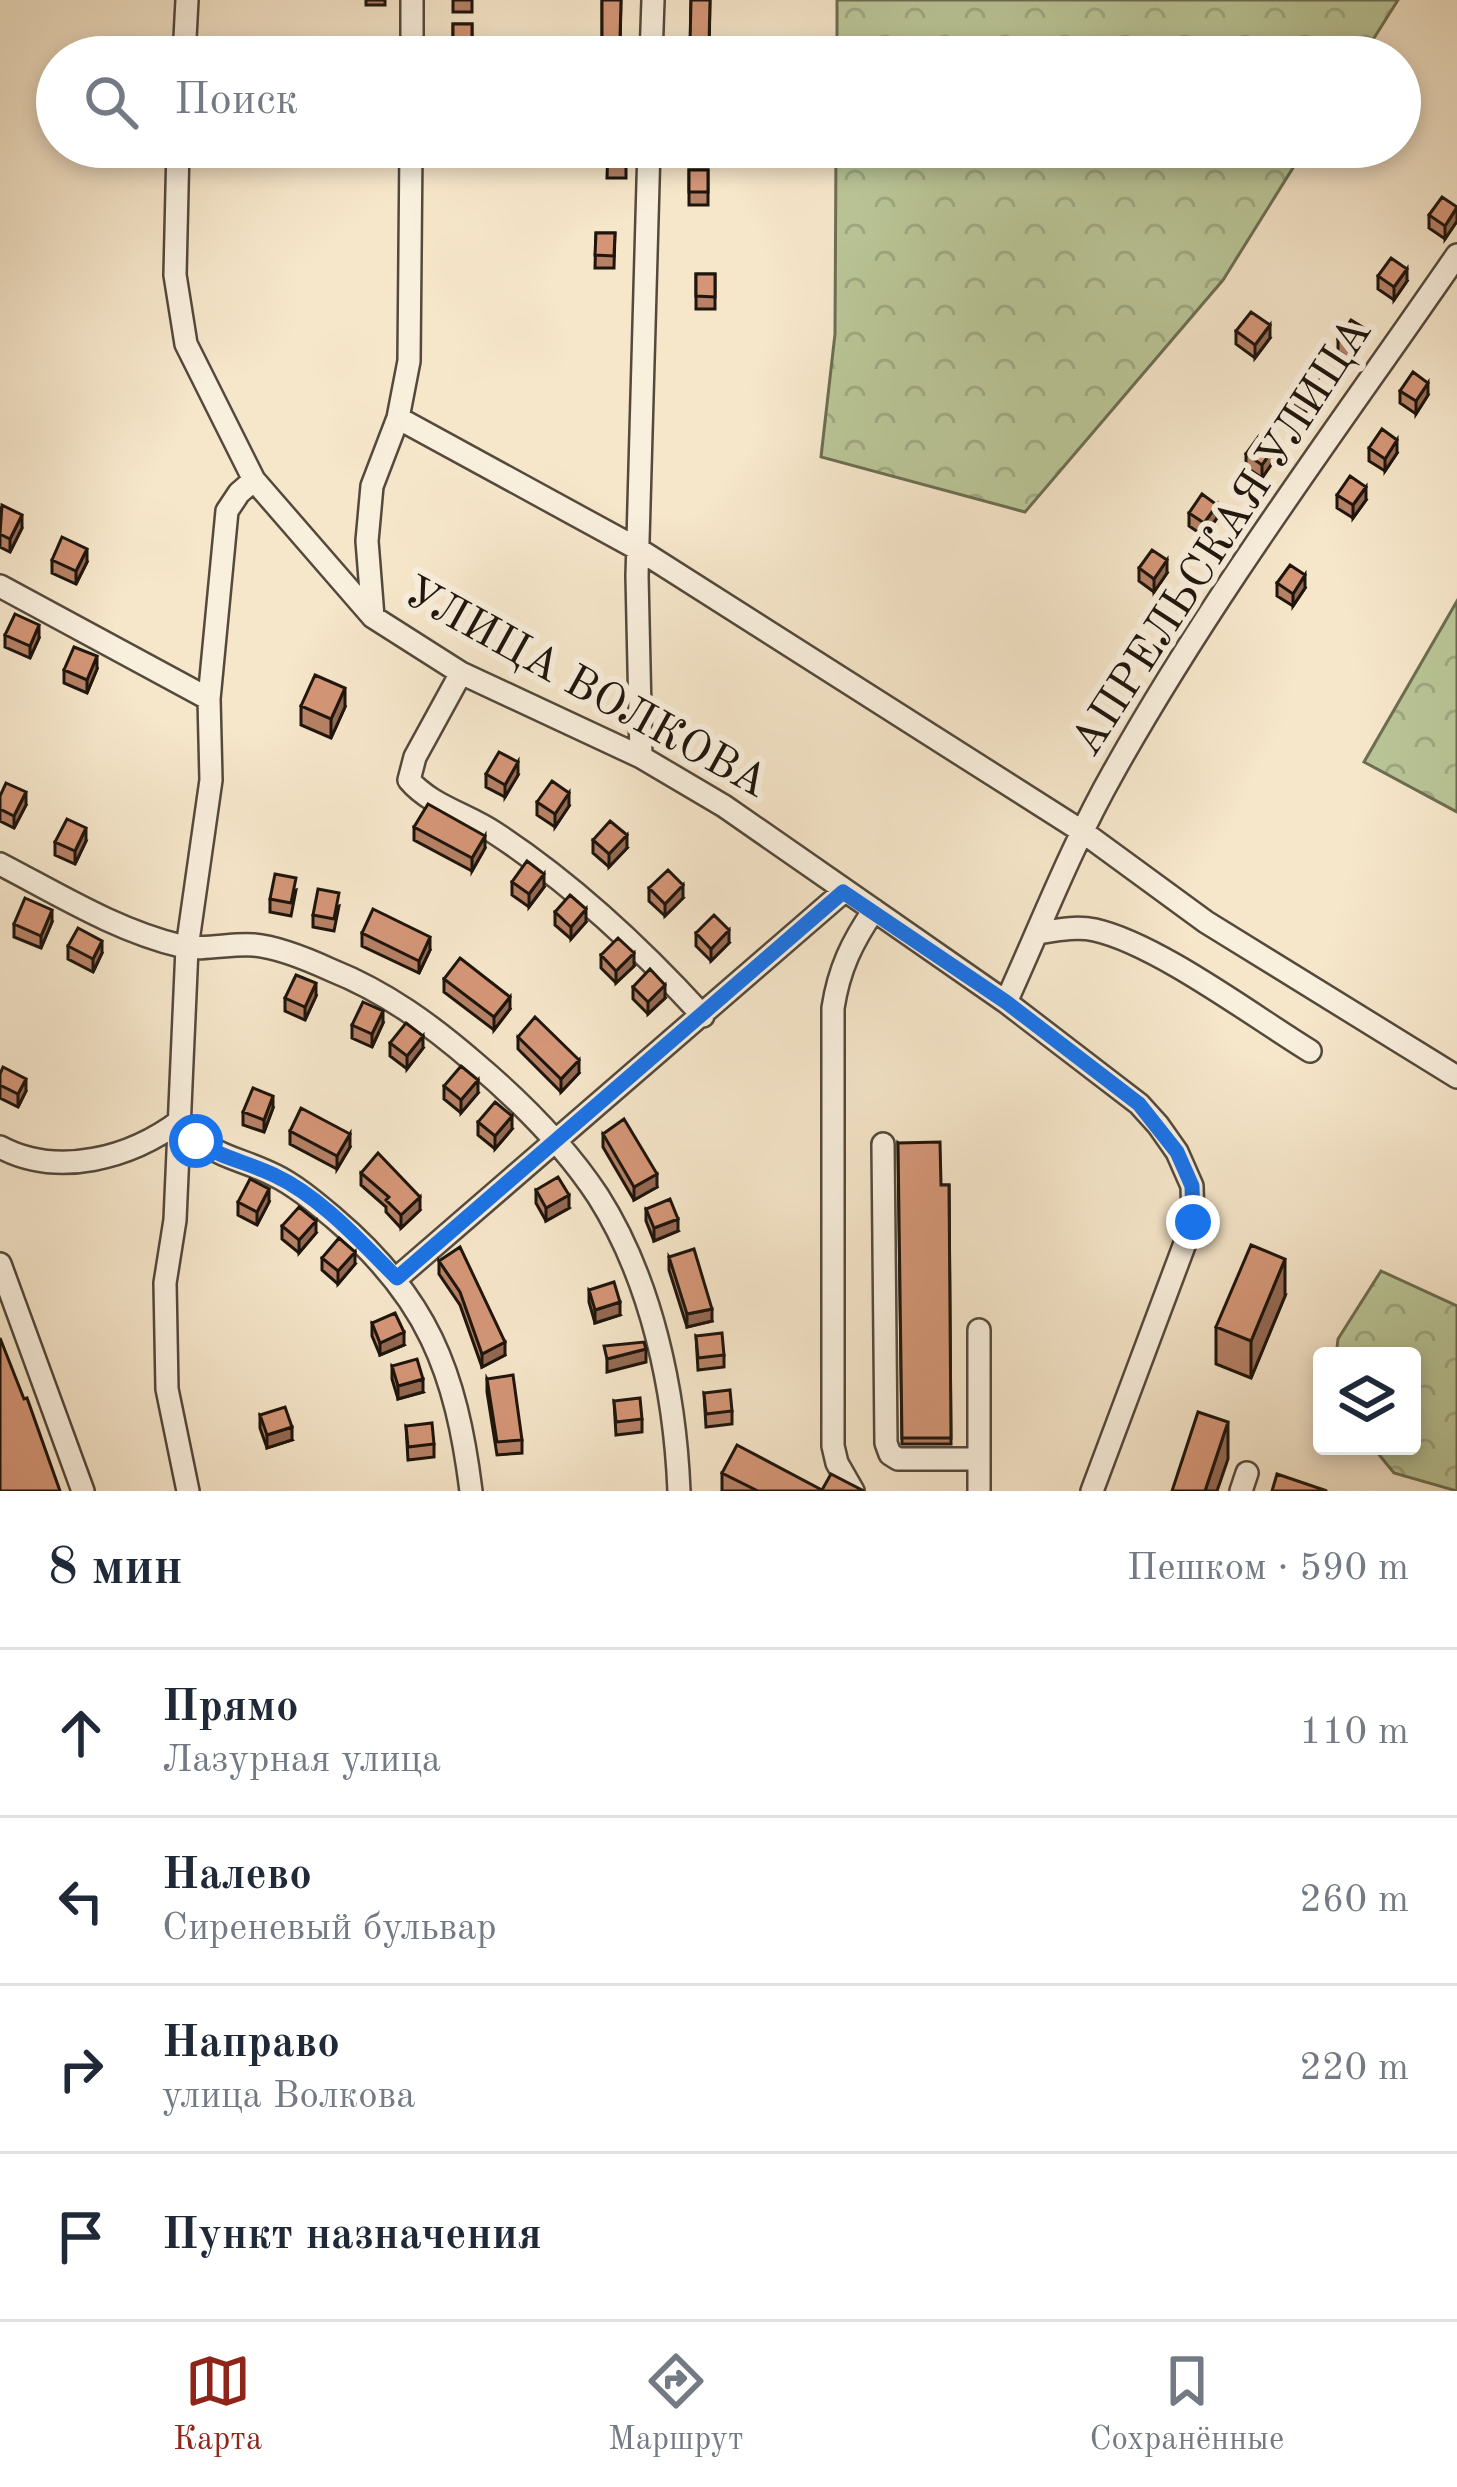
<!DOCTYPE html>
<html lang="ru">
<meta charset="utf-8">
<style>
:root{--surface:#fff;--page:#f6f6f7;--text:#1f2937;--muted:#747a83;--line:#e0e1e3;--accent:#8f2418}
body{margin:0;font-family:"Old Standard TT",serif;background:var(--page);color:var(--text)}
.controls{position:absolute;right:36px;bottom:36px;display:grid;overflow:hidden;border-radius:12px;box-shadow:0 6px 18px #0003}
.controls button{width:108px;height:108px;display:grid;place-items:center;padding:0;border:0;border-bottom:3px solid var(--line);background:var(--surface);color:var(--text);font:60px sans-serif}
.stop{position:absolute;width:36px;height:36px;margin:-27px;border:9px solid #1a73e8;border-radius:50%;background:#fff}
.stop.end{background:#1a73e8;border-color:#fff;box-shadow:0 3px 12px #0008}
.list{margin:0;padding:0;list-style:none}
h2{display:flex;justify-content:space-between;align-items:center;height:156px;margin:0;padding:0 48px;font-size:51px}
h2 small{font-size:39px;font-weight:400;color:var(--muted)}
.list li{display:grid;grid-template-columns:78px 1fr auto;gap:36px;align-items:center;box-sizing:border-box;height:168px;padding:0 48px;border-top:3px solid var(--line)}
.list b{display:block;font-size:45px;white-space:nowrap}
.list p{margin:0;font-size:39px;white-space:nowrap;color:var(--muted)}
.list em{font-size:39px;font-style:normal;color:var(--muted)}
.icon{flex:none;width:66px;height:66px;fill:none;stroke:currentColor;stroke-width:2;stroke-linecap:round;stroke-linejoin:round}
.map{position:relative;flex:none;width:1457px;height:1491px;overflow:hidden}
.search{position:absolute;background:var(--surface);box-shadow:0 6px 18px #0003;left:36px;right:36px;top:36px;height:132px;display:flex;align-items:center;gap:30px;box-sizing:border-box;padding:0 42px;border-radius:66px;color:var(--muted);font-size:45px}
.sheet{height:828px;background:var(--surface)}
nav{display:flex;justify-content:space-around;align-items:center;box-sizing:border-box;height:168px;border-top:3px solid var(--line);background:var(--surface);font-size:33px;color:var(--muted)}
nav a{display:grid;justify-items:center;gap:6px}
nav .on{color:var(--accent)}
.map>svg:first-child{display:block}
</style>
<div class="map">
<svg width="1457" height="1491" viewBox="0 0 1457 1491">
<defs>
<pattern id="forest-crowns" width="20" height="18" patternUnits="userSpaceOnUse" patternTransform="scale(3)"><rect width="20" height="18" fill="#bac698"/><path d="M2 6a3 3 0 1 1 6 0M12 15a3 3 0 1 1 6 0" fill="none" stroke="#9fa982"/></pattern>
</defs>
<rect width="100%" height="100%" fill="#f6e6ca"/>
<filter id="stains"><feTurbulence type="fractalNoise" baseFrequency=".00167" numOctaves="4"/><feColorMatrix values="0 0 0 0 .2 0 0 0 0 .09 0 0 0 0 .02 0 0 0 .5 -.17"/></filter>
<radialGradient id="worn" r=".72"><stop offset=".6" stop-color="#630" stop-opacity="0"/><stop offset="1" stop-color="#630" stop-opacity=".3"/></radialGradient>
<path fill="url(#forest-crowns)" stroke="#6c6e52" stroke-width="3" d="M837,0H1398L1362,57H837Z
M836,147H1306L1223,280L1025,512L821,457L835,334Z
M1457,601V812L1364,762Z
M1381,1271L1457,1306V1491L1394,1473L1372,1446H1412V1356H1336L1338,1339Z"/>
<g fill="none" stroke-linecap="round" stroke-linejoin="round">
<g stroke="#54493c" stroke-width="26">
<path id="minor" d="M184,57L187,0
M412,57V0
M651,57L653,0
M178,147L175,275L186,344L254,480L373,617L461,673L641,757L724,806L1006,1002L1139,1104L1158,1125L1177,1152L1192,1186L1193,1222L1092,1491
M398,418L638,549L1083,832L1206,922L1457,1077
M0,586L209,699
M373,617L367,541L372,486L398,418L409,361L411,147
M461,673L415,757L409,780C431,806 467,814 495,833C573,884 640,947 703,1016
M641,757L637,576L649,147
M0,864C58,894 117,931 181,946C205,951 230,943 254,945C278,947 309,960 331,970C386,992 431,1025 475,1063C521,1102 565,1146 598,1196C652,1281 675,1392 679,1491
M1038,933C1057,930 1076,926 1095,930C1157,944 1253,1016 1310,1051
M1006,1002C1041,925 1072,845 1114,771C1215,591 1340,425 1457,255
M181,1120C211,1159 234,1155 274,1175C295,1185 316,1203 334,1218C427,1297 456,1371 471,1491
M883,1144L886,1443L890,1454L898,1459H979
M0,1147C58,1178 131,1158 181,1120
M0,1264L83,1491
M397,1278L843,892
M188,1491L167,1389L165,1283L175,1220L187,948L211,780L209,699L227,511L239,493L254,480
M853,1491L837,1463L833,1446V1008C839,969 852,942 874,910
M979,1491V1330
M1241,1491L1247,1473"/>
</g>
<use href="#minor" stroke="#f9efdd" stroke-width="21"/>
</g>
<path fill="#b68166" stroke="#1e150c" stroke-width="3" d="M366,0H385V5H366Z
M453,0H472V12H453Z
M602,0H621L620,52H602Z
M691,0H710L709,57H690Z
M453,24H472V57H453Z
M608,147H626V178H607Z
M689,170H708V205H689Z
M1457,207V221L1445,239L1429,228V215Z
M596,233H615L614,268H595Z
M696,274H715V309H696Z
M1378,276L1407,281L1394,300L1378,289Z
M1236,331L1270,338L1255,358L1236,344Z
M1338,339L1367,343L1354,362L1338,351Z
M1290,390L1318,395L1305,413L1290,403Z
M1400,391L1428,395L1416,414L1400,403Z
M1369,448L1397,453L1385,471L1369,461Z
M1246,454L1275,459L1262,478L1246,467Z
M1337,495L1366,500L1353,518L1337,508Z
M0,508L22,528L10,552L0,547Z
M1189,513L1217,518L1204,536L1189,526Z
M52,560L87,562L76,584L52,573Z
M1139,568L1167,573L1154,592L1139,581Z
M1277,583L1305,588L1293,606L1277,596Z
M5,635L39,638L30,658L5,647Z
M97,669L87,693L64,683V670Z
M301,706L345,707L331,738L301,725Z
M486,774L518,775L505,797L486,787Z
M0,796L26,805L14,828L0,821Z
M537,802L569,806L555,827L537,815Z
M414,827L485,848L472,871L414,840Z
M593,840L627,848L609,867L593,853Z
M86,841L75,864L55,855V842Z
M512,882L544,887L529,907L512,895Z
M649,888L683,898L665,916L649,901Z
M296,890L291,916L270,912V899Z
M339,906L334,931L313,927V915Z
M555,912L586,922L571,939L555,925Z
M52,922L41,948L14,937V924Z
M362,933L430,950L419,973L362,946Z
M696,933L729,943L711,961L696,946Z
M68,946L102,953L93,972L68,959Z
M601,955L634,966L616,983L601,968Z
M444,979L510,1009L494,1030L444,992Z
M633,987L665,998L648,1014L633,999Z
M316,996L305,1020L285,1011V998Z
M383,1023L372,1047L352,1038V1025Z
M518,1037L579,1073L561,1092L518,1049Z
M390,1043L423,1048L407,1069L390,1056Z
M0,1074L26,1091L18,1107L0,1098Z
M444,1086L478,1093L461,1113L444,1099Z
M273,1108L264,1132L243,1125V1112Z
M478,1122L512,1129L495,1149L478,1135Z
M290,1131L350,1147L337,1169L290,1144Z
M603,1134L657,1187L634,1200L603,1147Z
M898,1143L941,1185H949L951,1444H902Z
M361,1173L420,1210L401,1228L386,1212V1207L361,1185Z
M536,1190L569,1208L546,1221L536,1203Z
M238,1202H269L257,1225L238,1215Z
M646,1209L678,1231L654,1241L646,1221Z
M282,1226L316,1233L299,1253L282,1239Z
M669,1257L712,1321L687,1327L669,1270Z
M322,1258L355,1264L338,1284L322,1270Z
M439,1261L505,1355L482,1367L460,1305L439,1274Z
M589,1290L620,1315L595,1323L589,1302Z
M1285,1296L1251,1378L1216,1364V1327Z
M372,1323L404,1345L380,1355L372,1336Z
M696,1336L724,1355V1367L698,1370Z
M392,1366L423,1392L398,1399L392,1379Z
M487,1379L522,1440V1453L497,1455L487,1392Z
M704,1393L732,1411V1424L706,1427Z
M614,1401L642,1419V1432L616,1435Z
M260,1415L292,1440L267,1448L260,1428Z
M406,1426L434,1444V1457L408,1460Z
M722,1473L822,1490L864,1491H722Z"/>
<path fill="#946953" stroke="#1e150c" stroke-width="3" d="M1457,208V221L1445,239V226Z
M1407,269V281L1394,300V287Z
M1270,325V338L1255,358V345Z
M1367,330V343L1354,362V349Z
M1318,382V395L1305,413V401Z
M1428,383V395L1416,414V401Z
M1397,440V453L1385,471V459Z
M1275,446V459L1262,478V465Z
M1366,487V500L1353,518V505Z
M1217,505V518L1204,536V523Z
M22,515V528L10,552V539Z
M87,549V562L76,584V571Z
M1167,560V573L1154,592V579Z
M1305,575V588L1293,606V594Z
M39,625V638L30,658V646Z
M97,656V669L87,693V680Z
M345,688V707L331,738V719Z
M518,762V775L505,797V785Z
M26,792V805L14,828V816Z
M569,793V806L555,827V814Z
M86,828V841L75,864V851Z
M627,835V848L609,867V854Z
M485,836V848L472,871V858Z
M544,874V887L529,907V894Z
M683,885V898L665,916V904Z
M586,909V922L571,939V927Z
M52,910V922L41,948V936Z
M729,930V943L711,961V949Z
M430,937V950L419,973V961Z
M102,941V953L93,972V959Z
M634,953V966L616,983V971Z
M316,983V996L305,1020V1007Z
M665,985V998L648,1014V1002Z
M510,997V1009L494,1030V1017Z
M383,1011V1023L372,1047V1034Z
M423,1036V1048L407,1069V1056Z
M579,1060V1073L561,1092V1079Z
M26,1079V1091L18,1107V1094Z
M478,1080V1093L461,1113V1100Z
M273,1096V1108L264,1132V1120Z
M512,1116V1129L495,1149V1136Z
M350,1134V1147L337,1169V1156Z
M657,1174V1187L634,1200V1187Z
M269,1189V1202L257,1225V1212Z
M569,1195V1208L546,1221V1208Z
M420,1197V1210L401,1228V1215Z
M678,1219V1231L654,1241V1228Z
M316,1221V1233L299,1253V1240Z
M355,1252V1264L338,1284V1271Z
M1285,1259V1296L1251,1378V1341Z
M620,1302V1315L595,1323V1310Z
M712,1309V1321L687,1327V1314Z
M404,1332V1345L380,1355V1343Z
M505,1342V1355L482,1367V1354Z
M646,1349V1362L607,1372V1359Z
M423,1379V1392L398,1399V1386Z
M1228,1422V1459L1217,1491H1205Z
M292,1427V1440L267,1448V1435Z"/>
<path fill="#d49677" stroke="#1e150c" stroke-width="3" d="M602,0H621L620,39H602Z
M691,0H710L709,45H690Z
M453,24H472V47H453Z
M608,147H626V165H607Z
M689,170H708V192H689Z
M1442,197L1457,207L1445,226L1429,215Z
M596,233H615L614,256L595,255Z
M1391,258L1407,269L1394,287L1378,276Z
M696,274H715V297L696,296Z
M1251,312L1270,325L1255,345L1236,331Z
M1351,320L1367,330L1354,349L1338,339Z
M1302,371L1318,382L1305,401L1290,390Z
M1413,372L1428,383L1416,401L1400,391Z
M1382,429L1397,440L1385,459L1369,448Z
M1259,436L1275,446L1262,465L1246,454Z
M1350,476L1366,487L1353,505L1337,495Z
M1202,494L1217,505L1204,523L1189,513Z
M2,505L22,515L10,539L0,534Z
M62,537L87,549L76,571L52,560Z
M1152,550L1167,560L1154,579L1139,568Z
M1290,565L1305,575L1293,594L1277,583Z
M15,614L39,625L30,646L5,635Z
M74,647L97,656L87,680L64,670Z
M315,675L345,688L331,719L301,706Z
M499,752L518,762L505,785L486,774Z
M552,781L569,793L555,814L537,802Z
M6,783L26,792L14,816L0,809V796Z
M428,804L485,836L472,858L414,827Z
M67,819L86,828L75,851L55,842Z
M610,821L627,835L609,854L593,840Z
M527,861L544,874L529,894L512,882Z
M668,870L683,885L665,904L649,888Z
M275,874L296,878L291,903L270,899Z
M318,889L339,893L334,919L313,915Z
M570,895L586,909L571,927L555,912Z
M25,898L52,910L41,936L14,924Z
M373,909L430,937L419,961L362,933Z
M714,915L729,930L711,949L696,933Z
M78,928L102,941L93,959L68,946Z
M618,938L634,953L616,971L601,955Z
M460,958L510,997L494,1017L444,979Z
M650,969L665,985L648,1002L633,987Z
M296,975L316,983L305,1007L285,998Z
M363,1002L383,1011L372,1034L352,1025Z
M535,1017L579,1060L561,1079L518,1037Z
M406,1023L423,1036L407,1056L390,1043Z
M461,1066L478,1080L461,1100L444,1086Z
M3,1067L26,1079L18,1094L0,1085V1074Z
M253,1088L273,1096L264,1120L243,1112Z
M495,1102L512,1116L495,1136L478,1122Z
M301,1108L350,1134L337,1156L290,1131Z
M624,1119L657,1174L634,1187L603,1134Z
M940,1142L941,1185H949L951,1438H902L898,1143Z
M378,1153L420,1197L401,1215L386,1200L389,1197L361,1173Z
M558,1177L569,1195L546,1208L536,1190Z
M250,1179L269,1189L257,1212L238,1202Z
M670,1199L678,1219L654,1228L646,1209Z
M299,1207L316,1221L299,1240L282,1226Z
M339,1238L355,1252L338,1271L322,1258Z
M1251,1245L1285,1259L1251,1341L1216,1327Z
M460,1247L505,1342L482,1354L460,1292L439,1261Z
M694,1249L712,1309L687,1314L669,1257Z
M614,1282L620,1302L595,1310L589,1290Z
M395,1313L404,1332L380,1343L372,1323Z
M722,1333L724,1355L698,1358L696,1336Z
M0,1338L24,1399L27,1398L60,1491H0Z
M644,1342L646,1349L607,1359L604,1346Z
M417,1359L423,1379L398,1386L392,1366Z
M513,1375L522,1440L497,1442L487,1379Z
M730,1390L732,1411L706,1414L704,1393Z
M640,1398L642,1419L616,1422L614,1401Z
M285,1407L292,1427L267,1435L260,1415Z
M1198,1412L1228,1422L1205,1491H1172Z
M432,1423L434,1444L408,1447L406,1426Z
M737,1445L822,1490L831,1474L864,1491H758L722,1473Z
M1277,1474L1327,1491H1272Z"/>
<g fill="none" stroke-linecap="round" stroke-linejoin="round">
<path stroke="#1a73e8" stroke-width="15" d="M196,1141C221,1158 247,1162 274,1175C321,1197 361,1242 397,1278L843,892L1006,1002L1139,1104L1177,1152L1192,1186L1193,1222"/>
</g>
<g text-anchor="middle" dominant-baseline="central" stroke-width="12" stroke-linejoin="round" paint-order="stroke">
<g font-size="45" fill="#1e150c" stroke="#f9efdd">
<text transform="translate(1223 538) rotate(-57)">АПРЕЛЬСКАЯ УЛИЦА</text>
<text transform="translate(585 689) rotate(29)">УЛИЦА ВОЛКОВА</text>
</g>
</g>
<rect width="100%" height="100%" filter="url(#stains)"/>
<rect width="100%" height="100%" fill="url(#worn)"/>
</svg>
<div class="controls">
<button><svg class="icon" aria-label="layers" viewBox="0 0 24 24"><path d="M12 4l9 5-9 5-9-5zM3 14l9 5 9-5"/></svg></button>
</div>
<div class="stop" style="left:196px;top:1141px"></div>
<div class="stop end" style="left:1193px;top:1222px"></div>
<div class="search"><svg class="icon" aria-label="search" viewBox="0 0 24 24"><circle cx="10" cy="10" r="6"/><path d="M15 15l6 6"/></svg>Поиск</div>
</div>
<section class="sheet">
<h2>8 мин<small>Пешком · 590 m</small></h2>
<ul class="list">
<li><svg class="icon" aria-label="ahead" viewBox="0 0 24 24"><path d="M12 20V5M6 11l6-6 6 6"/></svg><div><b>Прямо</b><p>Лазурная улица</p></div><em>110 m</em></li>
<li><svg class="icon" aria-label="left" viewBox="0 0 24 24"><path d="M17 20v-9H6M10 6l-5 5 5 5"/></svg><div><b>Налево</b><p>Сиреневый бульвар</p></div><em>260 m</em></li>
<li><svg class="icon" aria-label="right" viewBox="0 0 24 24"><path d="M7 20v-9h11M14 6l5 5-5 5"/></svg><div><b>Направо</b><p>улица Волкова</p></div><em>220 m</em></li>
<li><svg class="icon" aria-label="arrive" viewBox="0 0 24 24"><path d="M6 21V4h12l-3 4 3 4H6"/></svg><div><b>Пункт назначения</b></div></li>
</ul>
</section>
<nav>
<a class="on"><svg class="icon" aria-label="map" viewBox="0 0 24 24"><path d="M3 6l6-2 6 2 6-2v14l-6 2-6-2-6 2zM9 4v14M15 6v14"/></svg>Карта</a>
<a><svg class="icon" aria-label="directions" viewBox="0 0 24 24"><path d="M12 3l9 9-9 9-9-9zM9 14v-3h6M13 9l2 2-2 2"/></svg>Маршрут</a>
<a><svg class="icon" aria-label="saved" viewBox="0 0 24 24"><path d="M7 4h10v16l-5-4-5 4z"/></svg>Сохранённые</a>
</nav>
